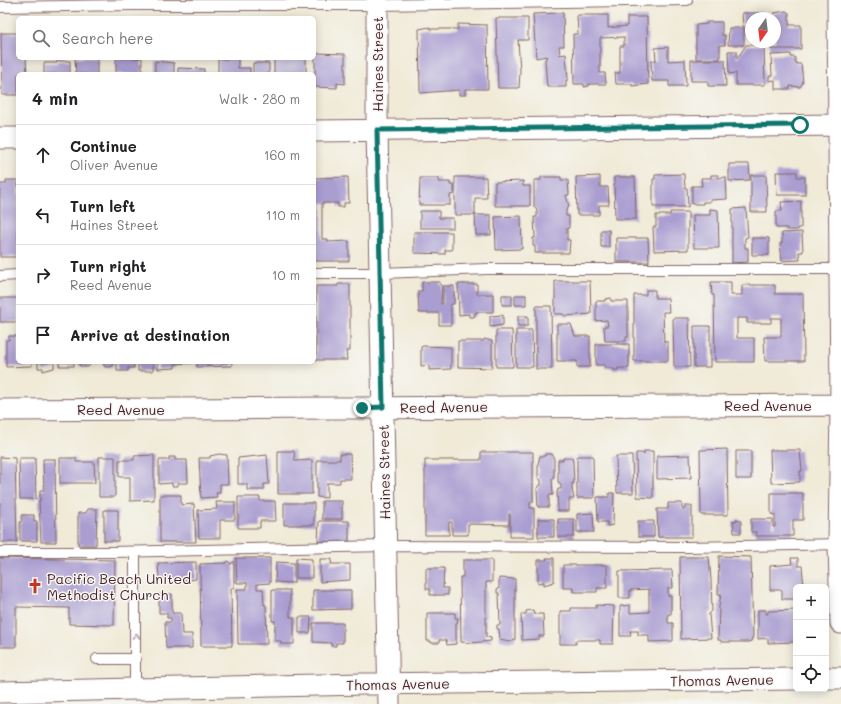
<!DOCTYPE html>
<meta charset="utf-8">
<style>
:root{--surface:#fff;--page:#f2f2f2;--text:#202124;--muted:#757577;--line:#e0e0e0}
body{margin:0;font-family:Mali,sans-serif;background:var(--page);color:var(--text)}
.controls{position:absolute;right:12px;bottom:12px;display:grid;overflow:hidden;border-radius:6px;box-shadow:0 2px 10px #0003}
.controls button{width:36px;height:36px;display:grid;place-items:center;padding:0;border:0;border-bottom:1px solid var(--line);background:var(--surface);color:var(--text);font:20px sans-serif}
.compass{position:absolute;left:745px;top:12px;width:36px;height:36px;border-radius:50%;background:var(--surface);box-shadow:0 2px 10px #0003;rotate:194deg}
.stop{position:absolute;width:12px;height:12px;margin:-9px;border:3px solid #0f766e;border-radius:50%;background:#fff}
.stop.end{background:#0f766e;border-color:#fff;box-shadow:0 1px 4px #0008}
.list{margin:0;padding:0;list-style:none}
h2{display:flex;justify-content:space-between;align-items:center;height:52px;margin:0;padding:0 16px;font-size:17px}
h2 small{font-size:13px;font-weight:400;color:var(--muted)}
.list li{display:grid;grid-template-columns:26px 1fr auto;gap:12px;align-items:center;box-sizing:border-box;height:60px;padding:0 16px;border-top:1px solid var(--line)}
.list b{display:block;font-size:15px;white-space:nowrap}
.list p{margin:0;font-size:13px;white-space:nowrap;color:var(--muted)}
.list em{font-size:13px;font-style:normal;color:var(--muted)}
.icon{flex:none;width:22px;height:22px;fill:none;stroke:currentColor;stroke-width:2;stroke-linecap:round;stroke-linejoin:round}
.map{position:relative;flex:none;width:841px;height:704px;overflow:hidden}
.search{position:absolute;background:var(--surface);box-shadow:0 2px 10px #0003;left:16px;top:16px;width:300px;height:44px;display:flex;align-items:center;gap:10px;box-sizing:border-box;padding:0 14px;border-radius:6px;color:var(--muted);font-size:15px}
.panel{position:absolute;background:var(--surface);box-shadow:0 2px 10px #0003;left:16px;top:72px;width:300px;height:292px;border-radius:6px}
.map>svg:first-child{display:block}
</style>
<div class="map">
<svg width="841" height="704" viewBox="0 0 841 704">
<rect width="100%" height="100%" fill="#f6f6f2"/>
<filter id="ink" filterUnits="userSpaceOnUse"><feTurbulence type="fractalNoise" baseFrequency=".025" numOctaves="2"/><feDisplacementMap in="SourceGraphic" scale="8" xChannelSelector="R" yChannelSelector="G"/><feConvolveMatrix kernelMatrix="1 2 1 2 8 2 1 2 1" color-interpolation-filters="sRGB"/></filter>
<filter id="wash" filterUnits="userSpaceOnUse"><feTurbulence type="fractalNoise" baseFrequency=".012" numOctaves="4" result="noise"/><feDisplacementMap in="SourceGraphic" scale="16" xChannelSelector="R" yChannelSelector="G"/><feGaussianBlur stdDeviation="0.9" result="paint"/><feColorMatrix in="noise" values="0 0 0 0 0 0 0 0 0 0 0 0 0 0 0 0 0 1.4 0 .05"/><feComposite in="paint" operator="in"/></filter>
<g filter="url(#wash)">
<rect width="100%" height="100%" fill="#f0ead7"/>
<g id="blocks">
<path fill="#aa9ed1" d="M786,11L789,13V25H801V49H770V42H775L774,13Z
M563,13L564,46H559L560,55L566,54L568,80H566V87H547L545,60L547,56L536,58L533,14Z
M742,13H765V18H751V31H746V27H743Z
M577,15H608V28L627,26V17H647L648,84L632,86V84H616L615,73H620V46H624V37L600,38V73H605L606,84H589V86L584,87V84H574L573,34H578Z
M496,18H528V40H518L520,71L519,88H498Z
M707,22H722V35H725V45H720V59H696V25L707,24Z
M458,24L487,25L488,89H465V95H459V90L420,93L419,29L430,27V29H458Z
M729,28H744V45H728Z
M1,33H18V58H26L27,74H18V95H2Z
M746,45H764L765,85H736V73L729,74L728,51H737V59Z
M668,47V61L685,60L686,86H669V81H652L651,61H656L655,48Z
M315,53L345,54V84L337,83V88L315,87Z
M791,54V57H795V61L797,64H801L803,82L800,87L790,86V89H775V80L769,81V76H772L771,55Z
M75,58H97V74H76Z
M116,58H142V74H116Z
M274,58H306V74H274Z
M218,59H238V68H250V74H218Z
M691,60H725L726,86H708V81H691Z
M57,61H70V74H44V63H57Z
M155,61L174,63V74H155Z
M253,63H269V74H253Z
M178,68L204,69V74H178Z
M729,164H749L750,180L729,181Z
M776,172H797V177H805V195H777Z
M684,174L685,188H687L688,207H653V179H655V175Z
M711,175H718V178L726,177L727,199L710,200V202H703V204H692V186H702L701,178H711Z
M751,175H766L767,212H751Z
M600,176V187H608L609,205H599V215H577L576,177Z
M348,177L349,203H344V207H338V203H322V239H328V242L349,241V261H314V178Z
M455,177H486L487,198H475V215H455Z
M541,177H561V180H568L569,195H566L569,207L566,210V216H569V228H567V240H570L569,253H535V246H533V238H535L534,217H537V210L534,207V180H541Z
M614,177H635L636,219H615Z
M420,178H439V182H450V185H454V194L450,195V205H419Z
M6,180H18V257H0V184H6Z
M523,181V186H530V206H495V182Z
M801,201V228H798V230H787V228H776V211H782L781,202Z
M746,208L748,237L745,238V248H748V262L732,263V209Z
M710,209L718,210L719,248H694L693,215H710Z
M420,211H439V218H453V228H420Z
M670,212H688V250L654,251L653,227H656V215H670Z
M475,215H491V235H476Z
M521,216L522,249L496,250L495,217Z
M601,230H609V247H601Z
M414,232H452V250H445V254L414,253Z
M802,232L803,252H799L800,260L782,261L780,243H782V233Z
M616,238H648L649,262H616Z
M752,238H769V255H752Z
M555,281H590L591,314L565,316L563,314H555Z
M422,282H440V285H442L441,304H443V286H454V304H451V325H439V313H419L418,291H422Z
M711,282H731V295H742V285H775V294H803L804,361H765L764,337H781V318H771V323H747V318H737V338H754V362H715L714,295H712Z
M338,284H350V351H346L347,360H316V286H338Z
M458,284H477V294H493V312H476L474,317H469V314L459,315Z
M646,290H655V298H668L669,312H663L664,342H668V361H634V295H646Z
M502,295H512V305H502Z
M515,295H526V305H515Z
M0,298H18V322H0Z
M611,298V301H628V337H626V341H605L604,326H608L607,320L596,321V301H605V299Z
M536,306H551L552,369H536Z
M503,315V325L490,327V316Z
M518,316H528V326H518Z
M673,318H689L690,367H674Z
M557,324H571L575,336H590V367H577V361H557Z
M694,326H710V367H694Z
M496,330H512L513,367H496Z
M516,330H532L533,367H516Z
M9,336H18V362H32V366L6,367V340H9Z
M484,339L492,341V368L458,367V341H484Z
M596,344H629V368H618V370H613V368H605V365H596Z
M423,346L451,347V369L429,370V365L421,366V347Z
M38,362H54V368L43,371V368H38Z
M59,362H74V366H59Z
M79,362H91V364L88,367H83L79,365Z
M102,362H114V364L111,367H105Z
M117,362H134V368H128V371H117Z
M138,362H153V371H138Z
M158,362H193V363L175,364V368L158,369Z
M197,362H232V366L197,367Z
M727,449L728,515H701L700,450Z
M770,450H800L802,471H800V482L771,483Z
M278,451H294L295,461L312,460V494H278Z
M644,451H653V498L637,497L636,453H642L644,455Z
M736,451H751V479H736Z
M481,452H533V502H530V508H534V537H510V514H509V525L468,524V535H452V522H449V535H425V460H481Z
M219,454L227,455L228,484H220V493H216L217,497L201,498L199,458H210V456Z
M340,454H350L351,479H340V483H327V498L317,497V460H340Z
M545,454H552L554,459V479H552L553,495H549V507H538L537,489L538,486L541,485V480L538,478V464L540,456H545Z
M154,455V500L130,501V477H119V460H134V456Z
M267,455L269,484H264V490H247V484H238V458Z
M690,455L691,478L657,479V456Z
M577,456H593L594,498H577Z
M616,456H632L633,493H617Z
M0,457L15,458L17,542H0Z
M99,457H115V497H99Z
M169,457H175V460H187L188,483H178V486H172V483L159,484V460H169Z
M19,458H35L36,499H20Z
M60,458H76V462H94L95,483H60Z
M563,458H572L573,462L574,483H572V489L574,499H569V511H558L557,493L558,489H561V484L558,482V460H563Z
M43,459H55L56,542H41L39,500L40,501V490H44Z
M609,493H614L613,525L607,526V522H598L597,497H609Z
M771,493H803V520H793V536H756V532H751V519H773V527H775V515L771,514Z
M160,495H181V505L194,504L196,542H160Z
M238,497H260V501H275L276,521H260V528H238Z
M322,501H342V519H322Z
M216,502H235V520H220V538H199L198,510L217,509Z
M284,503H314V525H284Z
M668,503H682V509H685V506H692V537H658L657,509H668Z
M88,509H97L96,545H78V513H86Z
M104,510H118V541H104Z
M593,513L594,532H577V514Z
M22,515H34V521H37V541H20V522L22,521Z
M538,519H554V537H538Z
M558,519H574V537H558Z
M736,519L741,520V533H734L733,521H736Z
M319,521H349V541L318,542Z
M638,521H654V537H638Z
M719,556L751,557L753,636L751,641L748,642H721V640H718L719,606L721,594H718Z
M680,557H709L711,580L712,611L709,614L711,638L681,639Z
M0,558L115,560L114,625L69,624V608L16,607V647H0Z
M236,558H270V583L257,584V589H263L264,605H266L267,644H238L237,589H247V583H237Z
M296,558L312,559V578H296Z
M546,558H554V582L544,585V582L538,583V560H547Z
M791,558H798V566H802L804,587H796V599H782V590H770V566L792,564Z
M320,559H332L331,564H350V580L320,582Z
M463,560H492V582H486V637L491,638V641L471,643L461,642L460,577H463Z
M228,561L231,564L234,561V588H231L232,646H201L200,564L226,563Z
M196,562V579L184,581V579L159,580L158,563Z
M276,562L294,563V583L275,582Z
M563,565H607V588H597V592H573V588H563Z
M426,568H444L443,588H448V595H430V589H426Z
M672,570L673,588H668V596H671V614H668V623H673V641L649,642V635H638V631H630L631,636H620V606L630,605V613L649,612V589L630,590V598H619V571Z
M499,578L515,579V640L509,642L500,640L499,629H497V625H500L499,593H497V589H499Z
M272,590H290V617H294V644H281V641H275V621H272Z
M313,590H351V609L313,610Z
M159,594H172V613H181L182,634H192V648H166L165,622H171V618H167V613H159Z
M596,605L614,606L613,644H600V640H576V644H560V611H571V608H596Z
M533,610L534,614H543L544,636H539V639L522,640L521,614H526V611Z
M758,610H766V614H768V611L796,610V642L768,643V638L758,639Z
M427,613H455V618H458L457,623H456V644L447,645L446,640H439V643H431V641H427Z
M299,617H311L310,633H299Z
M313,623H343V643H336V646H331V643L313,642Z"/>
</g>
</g>
<g filter="url(#ink)">
<use href="#blocks" fill-opacity="0" stroke="#846667" stroke-width="1"/>
<g fill="none" stroke-linecap="round" stroke-linejoin="round">
<g stroke="#846667" stroke-width="12">
<path id="lane" d="M0,7L132,5H377L687,0
M314,273H381L487,269H841
M0,276L18,275
M0,552H112L385,546L688,547L841,544
M135,552V689
M97,659H136"/>
</g>
<g stroke="#846667" stroke-width="23">
<path id="street" d="M377,0V130L389,704
M838,0L841,405L839,544L841,623
M314,131L841,125
M0,138H18
M0,410L841,405
M826,678H841
M0,692L364,684L796,679"/>
</g>
<use href="#lane" stroke="#fff" stroke-width="10"/>
<use href="#street" stroke="#fff" stroke-width="21"/>
</g>
<defs><path id="oneway-chevron" d="M-2-3.5L2.5 0L-2 3.5" fill="none" stroke-width="1.6" stroke-linecap="round" stroke-linejoin="round"/></defs>
<use stroke="#ae9aa0" href="#oneway-chevron" transform="translate(136 636) rotate(-91)"/>
</g>
<g fill="none" stroke-linecap="round" stroke-linejoin="round" filter="url(#ink)">
<path stroke="#0f766e" stroke-width="5" d="M362,408L383,407L377,130L800,125"/>
</g>
<defs>
<g id="church-bare" transform="scale(1.2)"><path d="M-1.2-6h2.4v3.5h3.3v2.4h-3.3V6h-2.4V-.1h-3.3v-2.4h3.3Z" fill="#c8321e" stroke="#f6f6f2" stroke-width="2.5" paint-order="stroke"/></g>
</defs>
<g fill-rule="evenodd">
<use href="#church-bare" x="35" y="586"/>
</g>
<g text-anchor="middle" dominant-baseline="central" stroke-width="3" stroke-linejoin="round" paint-order="stroke">
<g font-size="14" fill="#4a1f2b" stroke="#f6f6f2">
<text transform="translate(377 64) rotate(-90)">Haines Street</text>
<text x="768" y="405">Reed Avenue</text>
<text transform="translate(444 407) rotate(-1)">Reed Avenue</text>
<text x="121" y="409">Reed Avenue</text>
<text transform="translate(384 472) rotate(-91)">Haines Street</text>
<text transform="translate(722 680) rotate(-1)">Thomas Avenue</text>
<text transform="translate(398 684) rotate(-1)">Thomas Avenue</text>
</g>
<g font-size="14" fill="#4a1f2b" stroke="#f6f6f2" text-anchor="start">
<text x="47" y="578">Pacific Beach United<tspan x="47" dy="16">Methodist Church</tspan></text>
</g>
</g>
</svg>
<div class="controls">
<button>+</button>
<button>−</button>
<button><svg class="icon" aria-label="locate" viewBox="0 0 24 24"><circle cx="12" cy="12" r="6"/><path d="M12 2v4M12 18v4M2 12h4M18 12h4"/></svg></button>
</div>
<svg class="compass" viewBox="-18 -18 36 36"><path d="M0-13l5 13h-10z" fill="#e53935"/><path d="M0 13l5-13h-10z" fill="#757577"/></svg>
<div class="stop" style="left:800px;top:125px"></div>
<div class="stop end" style="left:362px;top:408px"></div>
<div class="search"><svg class="icon" aria-label="search" viewBox="0 0 24 24"><circle cx="10" cy="10" r="6"/><path d="M15 15l6 6"/></svg>Search here</div>
<section class="panel">
<h2>4 min<small>Walk · 280 m</small></h2>
<ul class="list">
<li><svg class="icon" aria-label="ahead" viewBox="0 0 24 24"><path d="M12 20V5M6 11l6-6 6 6"/></svg><div><b>Continue</b><p>Oliver Avenue</p></div><em>160 m</em></li>
<li><svg class="icon" aria-label="left" viewBox="0 0 24 24"><path d="M17 20v-9H6M10 6l-5 5 5 5"/></svg><div><b>Turn left</b><p>Haines Street</p></div><em>110 m</em></li>
<li><svg class="icon" aria-label="right" viewBox="0 0 24 24"><path d="M7 20v-9h11M14 6l5 5-5 5"/></svg><div><b>Turn right</b><p>Reed Avenue</p></div><em>10 m</em></li>
<li><svg class="icon" aria-label="arrive" viewBox="0 0 24 24"><path d="M6 21V4h12l-3 4 3 4H6"/></svg><div><b>Arrive at destination</b></div></li>
</ul>
</section>
</div>
